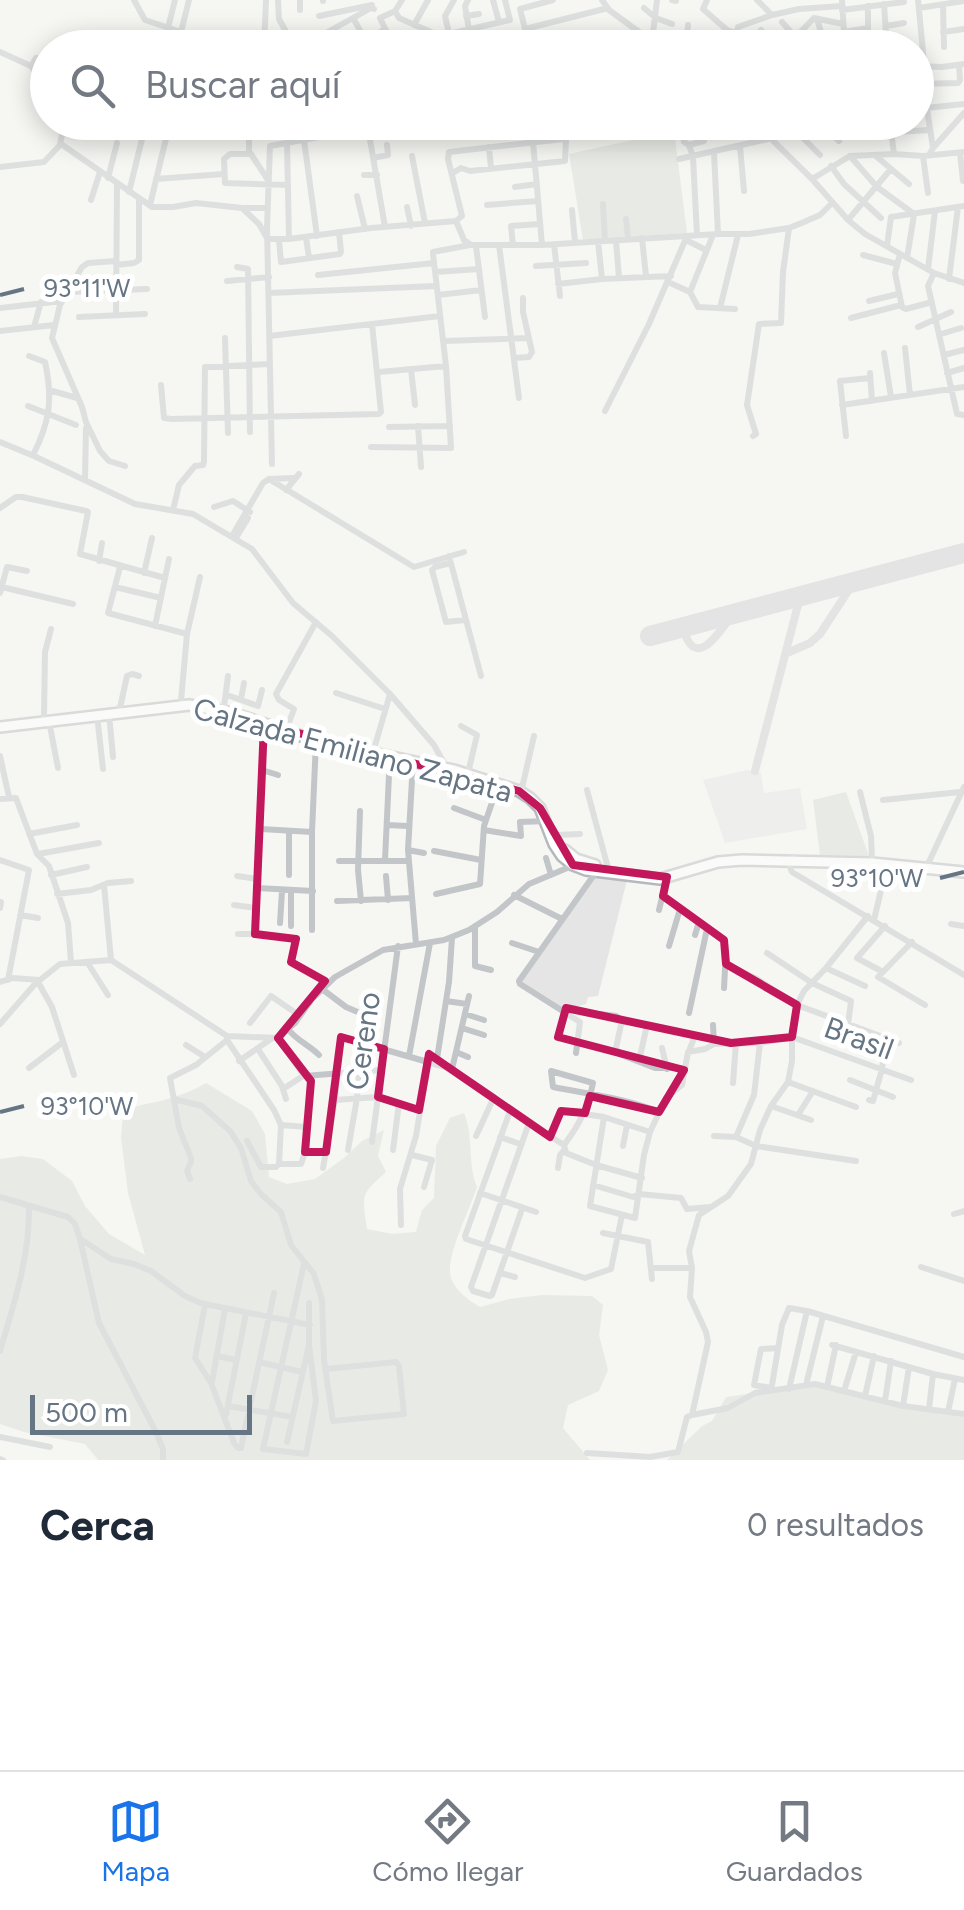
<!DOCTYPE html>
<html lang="es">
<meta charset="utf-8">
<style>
:root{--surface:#fff;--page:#f2f2f3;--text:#1f2937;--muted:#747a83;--line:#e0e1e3;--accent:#1a73e8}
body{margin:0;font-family:Figtree,sans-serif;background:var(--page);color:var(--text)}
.scale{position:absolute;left:30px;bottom:25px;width:222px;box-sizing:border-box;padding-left:10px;border:5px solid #667583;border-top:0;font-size:28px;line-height:35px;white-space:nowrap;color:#667583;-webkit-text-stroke:8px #fff;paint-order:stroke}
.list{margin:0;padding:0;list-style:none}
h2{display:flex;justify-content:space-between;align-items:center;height:130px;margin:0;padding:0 40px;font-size:42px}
h2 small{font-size:32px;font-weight:400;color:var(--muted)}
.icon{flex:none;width:55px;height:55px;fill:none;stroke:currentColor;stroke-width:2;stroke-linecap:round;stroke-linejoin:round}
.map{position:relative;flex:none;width:964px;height:1460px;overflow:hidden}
.search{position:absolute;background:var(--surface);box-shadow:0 5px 25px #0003;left:30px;right:30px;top:30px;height:110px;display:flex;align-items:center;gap:25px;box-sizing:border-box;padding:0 35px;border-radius:55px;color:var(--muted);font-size:38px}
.sheet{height:310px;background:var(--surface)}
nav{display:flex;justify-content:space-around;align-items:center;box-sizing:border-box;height:140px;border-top:2px solid var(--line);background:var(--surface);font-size:28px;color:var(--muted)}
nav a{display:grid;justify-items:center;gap:5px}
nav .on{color:var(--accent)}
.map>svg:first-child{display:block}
</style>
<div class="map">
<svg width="964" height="1460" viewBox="0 0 964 1460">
<rect width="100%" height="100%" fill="#f6f6f3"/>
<path fill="#e4e5e4" d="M747,770L761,773L764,793L800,788L807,829L725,843L703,780Z
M598,873L628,876L598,996L588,997L586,1004L564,1010L520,981Z"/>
<path fill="#d7ddd4" d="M674,131L687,233L583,240L569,154Z
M846,792L869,856L820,855L813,800Z
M206,1083L252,1111L265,1134L269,1177L287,1184L315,1179L344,1158L362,1141L384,1130L378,1156L386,1172C360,1195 362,1195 367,1229L392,1234L416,1232L422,1210L434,1198L436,1146L450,1118L464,1113C474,1137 467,1163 477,1187C470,1209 448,1252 450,1272C451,1288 467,1299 480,1307L509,1299L542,1295L592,1296L603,1305L599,1335L608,1370L599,1391L568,1405L563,1428L590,1460H98L85,1444L24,1432L0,1424V1159L21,1156L43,1159L72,1181L85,1206L109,1234L145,1255L128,1193L121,1138L123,1114C134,1105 142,1105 156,1102C173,1098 191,1092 206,1083Z
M812,1385L964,1416V1460H667L702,1426L712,1421L726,1397Z"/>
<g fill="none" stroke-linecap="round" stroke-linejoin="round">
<path stroke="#cccfd0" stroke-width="8" d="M683,628C695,672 719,633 732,615
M787,653L810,643L820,634L854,582
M755,771L800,597"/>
<path stroke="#cccfd0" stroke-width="20" d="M650,636L964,553"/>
<g stroke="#b5b9bd" stroke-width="14">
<path id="major" d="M0,727L189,705L232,713L316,741L454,770L519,791L530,798L540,808L554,844L562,856L573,865L586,870L660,879L718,862L742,860L872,863L964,872
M565,850L576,859L595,865"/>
</g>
<path stroke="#c2c6c9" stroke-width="6" d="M134,0L145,20L190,35L242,48
M278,0L279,19L295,48
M468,0L465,6L469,30
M493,0L499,22
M553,0L520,9L525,29L608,8
M602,0L609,10L661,48
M672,0L676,1
M707,0L703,9L727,30L736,33
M757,0L772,15L799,9L842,6
M842,0L845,48
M918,0L926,83
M323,1V0
M884,4L887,48
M943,5L944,47
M868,6V48
M644,8L656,18L672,24
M919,8L964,1
M300,10V0
M842,10L904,2
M395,11L399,18L440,36L510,20L505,0
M319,16L372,5
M466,16L479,14
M353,18L370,48
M817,19L826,48
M782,22L805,48
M414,25L428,0
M886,26L904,23
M168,28L175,0
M761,30L778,48
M181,32L189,0
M844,32L868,28
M943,32L964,29
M449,34L445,16L454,0
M687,34L716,48
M652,42L657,0
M393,45L380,18L395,11L402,0
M746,45L748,48
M264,48L266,0
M299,48L371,8L374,9
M354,48L385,29
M612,48L646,40
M686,48L688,25
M722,48L735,39L738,27L772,15
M785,48L814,18L843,24
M895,48L903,46
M0,52L31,66L48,89
M31,66L36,58L48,60
M916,66L942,67L964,64
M916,84L958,83L960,80L959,65
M916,109L964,104
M927,109L933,148L929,155
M249,122V151L268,180
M681,122L684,142L689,145L704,141L702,122
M754,122L812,179L848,220L865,234L934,273L964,283
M787,122L820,155
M819,122L839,141
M890,122L894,154
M845,135L930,130
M304,140L317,236
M533,142L542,245
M287,143L289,239
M60,144L64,125L62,122
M689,145L693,157L697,235
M740,146L744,191
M489,147L491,168
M934,147L964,113
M714,153L718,234
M960,153L963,181
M250,154H230L224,159L225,183L288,185
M412,156L425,223
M850,156L877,187L914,214
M923,156L928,193
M877,157L909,184
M373,158L388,155L387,145
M679,159L768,139L782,122
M831,166L844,184L881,218
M0,167L44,162L61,144L152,207H173L196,203L242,208L259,224L267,238
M453,173L461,168L470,171L565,161L566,139
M364,175H377
M108,178L117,143
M156,179L224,174
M812,179L850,156L894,154L923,156L964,152
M515,187L537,184
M129,192L145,127
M357,196L365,229
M91,200L100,172
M603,204L605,240
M150,205L170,122
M487,205L538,201
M407,207L411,226
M244,208H267
M572,210L575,242
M626,219L628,239
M848,220L890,170
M456,221L464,240L471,245H542L718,234H749L789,228L804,222L820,215L832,203
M456,221L462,216L448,159L449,152L564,139
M306,237L309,258
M642,238L646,276
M268,239H289L371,228L456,221
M279,240L281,262L340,254L341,252L339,232
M616,240L619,278
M686,240L706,250
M598,241L602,279
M554,244L560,296
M499,245L519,398
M513,245L511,226L540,224
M476,246L485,317
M887,246L891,217L964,206
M900,254L895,273L902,307L906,309L932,302
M863,255L897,264
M907,258L914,215
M116,261L88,263L82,267L60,305L52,338L82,407L86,422L100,451L109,461L125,466
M116,265L134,263L139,260V200
M536,266L586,263
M237,267L248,269L250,432
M928,269L935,211
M435,272L479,269
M934,273L928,286L957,414L964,415
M318,275L434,263
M949,279L958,207
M227,281L269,277
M668,282L690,292L698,307L735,309
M558,284L602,279L671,276
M67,292L147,289
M690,292L713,235
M269,293L436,286
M438,295L481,290
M869,301L898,294
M0,308L62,301
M720,308L738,235
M116,315L117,185
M79,317L145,314
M851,318L901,305
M34,327L41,302
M918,327L951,312
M0,331L54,325
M941,334L961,328
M269,336L440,316
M225,338L228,433
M444,341L528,338
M905,348L910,395
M884,353L891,397
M944,355L964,350
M29,356L45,362C53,398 50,422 33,455
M514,358L529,357L532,352L523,312V298
M411,369L415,405
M379,372L446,366
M870,373L872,401
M947,373L964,368
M161,385L164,418L172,419L379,414L381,412L372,324
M49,390L77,398
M842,405L964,387
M28,406L76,425
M605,411L649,324L687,236
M418,426L421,467
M389,427L450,426
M753,436L756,434L747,405L759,324L781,323L783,272L789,228
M846,436L840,381L870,378
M0,442L34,456L135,504L193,514L252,549L293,603L332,636L390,694L434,745L444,763
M371,447L451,448L446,366L433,254V252L470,245
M272,464L267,227L270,146L368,128L385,227
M269,479L414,567L464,552
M85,480L86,428
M286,490L299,474
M214,507L233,501L250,512
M0,508L16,497H22L86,511L88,512L80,554L165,578
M173,510L179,485L195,466L203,465L204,462L205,367L270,364
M232,536L263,483L269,479L294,478
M236,538L248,518
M449,556L481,676
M99,561L102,543
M450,563L435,567L432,570L446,622L465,620
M120,567L108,613L187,634
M144,573L152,538
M2,587L73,604
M115,587L161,598
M0,593L7,567L27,571
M155,626L169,559
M336,693L385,709
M227,695L258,706L262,690
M241,699L244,683
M181,701L187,634L200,577
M224,707L228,676
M120,708L127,676L132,674L139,676
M109,714L113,757
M97,715L103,769
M44,717L45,652L51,629
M49,721L58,768
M461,726L477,735L469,769
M287,728L294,709L279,700L276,694L316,622
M374,749L390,694
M0,756L9,797
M413,762L408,850L416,944
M262,770L278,775
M522,788L534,736
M587,790L608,868
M860,792L871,836L872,860
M0,799L16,798L37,854L49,866L68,923L71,962
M883,800L960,792
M454,808L486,820
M360,811L358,870L361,901
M387,825L408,826
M261,829L312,832
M484,830L521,836L520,822L547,821
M29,834L77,825
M556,835L580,834
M408,850L424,853
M434,851L481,860
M38,854L99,843
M794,857L790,867L792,872L964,975
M546,858L551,875
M0,860L29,870L8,980
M385,860L390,754
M339,861H408
M927,866L964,787
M51,875L87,867
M289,875V832
M237,876L258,879
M386,876L388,900
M104,885L111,960
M257,888L313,891
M57,894L91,890L108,883L131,881
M436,894L480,884L484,826L498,785
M514,895L562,919
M663,896L724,940L726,951L724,988
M337,901L412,898
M234,905L256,908
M0,908L1,902
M659,910L667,877
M20,915L38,918
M874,920L887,865
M280,923L282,891
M951,924L964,926
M291,926V891
M475,926V966L491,970
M312,930V832L316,741
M238,934H255L295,940L291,962L329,983
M255,934L264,724
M695,935L699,922
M912,942L878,977L925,1005
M512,943L539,952
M669,946L680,909
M767,953L812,983L851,1001L848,1025
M87,962L108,995
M726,964L757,979L797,1005L899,1043
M826,968L865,986
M883,972L857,958L885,926
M0,982L13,978L39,980
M38,982L52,1007L74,1075
M322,989L346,1007L367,1016
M446,1001L467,1004
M689,1013L707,929
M465,1014L484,1020
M599,1014L616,1016L622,1020L692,1035L694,1038L689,1051
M622,1020L616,1048L619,1054L655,1068H684
M250,1023L271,996L300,1016
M0,1024L35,984L60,964L111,960L227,1036L278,1038L295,1023L312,999L335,977L383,950L444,940L469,930L497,912L529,884L572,866
M713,1025L714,1044
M462,1028L484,1035
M288,1029C296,1040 309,1045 319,1055
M278,1038L304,1076L382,1070
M227,1040L274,1110L281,1125L279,1164
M186,1045L205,1057
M662,1048L667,1069
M258,1049L282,1086L286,1099
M456,1052L468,1057
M576,1053L580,1022L520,984L519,981L596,872
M409,1056L430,943
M239,1061L271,1039
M639,1061L647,1025
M436,1065L449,982L452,938
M29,1068L63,1042
M452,1069L469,996
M850,1080L893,1097
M788,1082L856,1107
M733,1083L736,1043
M283,1089L303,1076
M174,1099L202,1106L230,1131L241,1148L251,1181L261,1194L281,1212L291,1245L314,1274L322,1300L324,1360L333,1421L404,1414L399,1366L396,1362L326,1369
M335,1100L378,1097L419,1110
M869,1100L873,1101L882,1069L886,1038
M771,1106L811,1120
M510,1111L465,1236L466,1239L585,1278L611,1269L622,1215
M798,1115L813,1091
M604,1117L590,1206L635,1218L644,1155L650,1132L666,1098L682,1085L688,1052L705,1049L714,1044L760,1043L792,1037L911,1080
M281,1125L307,1127
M476,1136L494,1097
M714,1136L736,1137L756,1146L856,1161
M500,1137L520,1144
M550,1137L561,1112L564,1111L604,1117L650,1132
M736,1137L754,1095L760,1043
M247,1141L261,1167H276L279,1164H301L305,1152L311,1077
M372,1142L398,946
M564,1145C579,1125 588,1108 593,1083L551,1071L553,1087C588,1094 625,1098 659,1112
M623,1146L627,1125
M348,1150L357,1098L362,1043
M393,1150L399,1103
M412,1155L432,1160L424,1187
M323,1168L335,1100L341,1037L452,1069L494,1097L510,1111L564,1145L566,1153L596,1165L642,1178
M558,1168L560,1155L564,1150
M190,1179L187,1171L191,1162V1158L179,1128L170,1078L196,1065L227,1040V1036
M593,1185L633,1197L639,1194L681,1198L687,1209L710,1207
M480,1193L536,1212
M0,1197L68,1217L75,1224L80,1239L99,1323L156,1432L163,1449V1460
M522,1209L492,1295L490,1296L473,1291L471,1287L529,1123
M954,1214L964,1211
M401,1225L400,1189L416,1136L428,1063
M603,1233L648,1242L652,1279
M82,1240L111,1259L134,1264L151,1271L185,1296L200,1303L310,1325
M304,1264L263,1449L306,1454L316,1401L309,1345
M921,1267L964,1281
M651,1268H692
M500,1273L515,1277
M205,1305L195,1358L211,1383L234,1443L238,1448H241
M832,1345L933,1374L964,1380
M0,1351C14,1303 30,1257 29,1206
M216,1356L237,1360
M259,1362L302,1372
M212,1382L225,1309
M806,1385L823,1316
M827,1387L836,1345
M771,1388L754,1385L761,1349L778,1348
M789,1389L807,1311
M771,1391L782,1325L789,1308L807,1311L964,1357
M844,1391L856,1352
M865,1396L874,1356
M885,1401L891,1361
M228,1406L292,1417
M903,1406L909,1367
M929,1409L933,1374
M948,1412L955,1379
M226,1415L246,1313
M692,1415L728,1408L755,1393L815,1384L903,1406L964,1414
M0,1437L50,1447
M287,1442L309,1345V1303
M241,1448L274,1293
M587,1453L650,1457L678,1452L687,1417L692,1415L708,1342L706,1332L690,1297L692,1268L689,1251L699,1215L728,1196L751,1164L760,1130L771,1106L788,1082L792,1061V1032L797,1005L804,991L826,968L868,916
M0,1459L3,1460"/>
<use href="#major" stroke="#fff" stroke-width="9"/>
</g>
<path d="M0 0H964V1460H0ZM264,724L519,791L540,808L573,865L667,877L663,896L724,940L726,964L797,1005L792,1037L731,1043L566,1008L558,1037L684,1070L659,1112L590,1096L585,1113L561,1111L550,1137L429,1054L419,1110L378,1097L384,1049L341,1037L326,1152H305L311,1081L278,1038L325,981L291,962L296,939L255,934Z" fill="#f6f6f3" fill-opacity=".55" fill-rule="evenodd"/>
<path fill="none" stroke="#c2185b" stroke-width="8" stroke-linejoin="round" d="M264,724L519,791L540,808L573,865L667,877L663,896L724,940L726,964L797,1005L792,1037L731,1043L566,1008L558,1037L684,1070L659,1112L590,1096L585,1113L561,1111L550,1137L429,1054L419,1110L378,1097L384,1049L341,1037L326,1152H305L311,1081L278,1038L325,981L291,962L296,939L255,934Z"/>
<path fill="none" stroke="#667583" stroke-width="4" d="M0,295L24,289M940,878L964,872M0,1112L24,1106"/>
<g text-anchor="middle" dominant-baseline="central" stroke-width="10" stroke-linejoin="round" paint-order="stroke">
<g font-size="30" fill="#667583" stroke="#fff">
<text transform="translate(353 750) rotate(15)">Calzada Emiliano Zapata</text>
<text transform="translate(859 1038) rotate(20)">Brasil</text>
<text transform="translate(363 1041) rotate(-82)">Cereno</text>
</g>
</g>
<g font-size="25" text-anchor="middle" fill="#667583" stroke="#fff" stroke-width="10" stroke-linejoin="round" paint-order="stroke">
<text x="87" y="297">93°11'W</text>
<text x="877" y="887">93°10'W</text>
<text x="87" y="1115">93°10'W</text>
</g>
</svg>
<div class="scale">500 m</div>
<div class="search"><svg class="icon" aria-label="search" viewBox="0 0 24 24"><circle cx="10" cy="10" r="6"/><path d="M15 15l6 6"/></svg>Buscar aquí</div>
</div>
<section class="sheet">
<h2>Cerca<small>0 resultados</small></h2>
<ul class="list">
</ul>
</section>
<nav>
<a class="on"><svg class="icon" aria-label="map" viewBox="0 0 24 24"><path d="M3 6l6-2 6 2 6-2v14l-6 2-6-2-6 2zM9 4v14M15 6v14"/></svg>Mapa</a>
<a><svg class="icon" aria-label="directions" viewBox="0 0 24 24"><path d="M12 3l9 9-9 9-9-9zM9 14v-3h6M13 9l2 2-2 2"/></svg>Cómo llegar</a>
<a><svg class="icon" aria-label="saved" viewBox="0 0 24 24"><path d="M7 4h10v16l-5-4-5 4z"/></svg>Guardados</a>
</nav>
